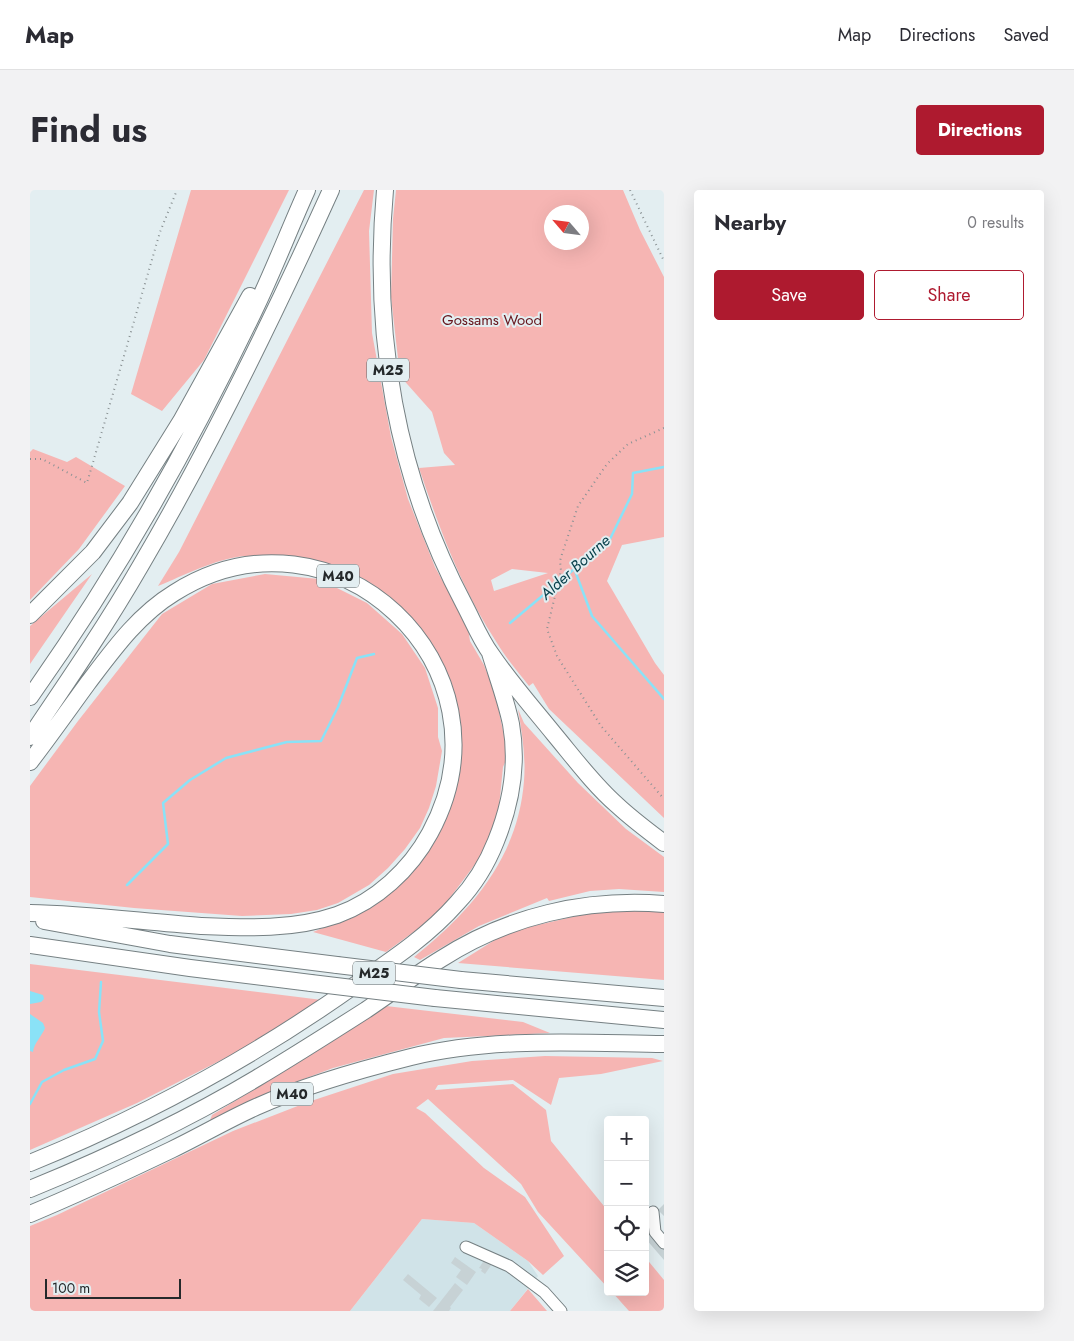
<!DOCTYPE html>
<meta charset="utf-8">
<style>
:root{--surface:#fff;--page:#f2f2f3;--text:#2b2b33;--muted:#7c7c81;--line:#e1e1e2;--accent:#ae1a2f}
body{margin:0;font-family:Jost,sans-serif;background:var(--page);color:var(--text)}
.controls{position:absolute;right:15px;bottom:15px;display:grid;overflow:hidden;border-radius:5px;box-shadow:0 5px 20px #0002}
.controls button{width:45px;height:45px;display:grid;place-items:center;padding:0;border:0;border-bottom:1px solid var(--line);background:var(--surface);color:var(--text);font:25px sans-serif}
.compass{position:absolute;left:514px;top:15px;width:45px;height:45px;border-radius:50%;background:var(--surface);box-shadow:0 5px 20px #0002;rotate:298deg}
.scale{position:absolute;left:15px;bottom:12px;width:136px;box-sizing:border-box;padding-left:5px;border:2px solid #25292b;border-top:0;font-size:14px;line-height:18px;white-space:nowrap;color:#25292b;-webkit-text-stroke:4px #e3eef1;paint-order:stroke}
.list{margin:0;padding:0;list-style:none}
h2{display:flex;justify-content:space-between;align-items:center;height:65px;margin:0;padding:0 20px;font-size:21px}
h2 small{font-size:16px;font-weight:400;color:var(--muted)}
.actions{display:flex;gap:10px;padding:15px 20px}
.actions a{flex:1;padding:11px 0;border:1px solid var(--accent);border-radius:5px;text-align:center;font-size:18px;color:var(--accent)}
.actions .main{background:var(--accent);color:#fff}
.icon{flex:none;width:28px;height:28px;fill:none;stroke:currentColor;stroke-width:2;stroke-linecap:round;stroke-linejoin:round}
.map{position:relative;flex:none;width:634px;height:1121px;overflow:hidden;border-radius:5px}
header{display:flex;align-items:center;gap:30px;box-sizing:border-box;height:70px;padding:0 25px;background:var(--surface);border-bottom:1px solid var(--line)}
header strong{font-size:24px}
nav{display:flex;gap:28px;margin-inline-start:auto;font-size:18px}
.intro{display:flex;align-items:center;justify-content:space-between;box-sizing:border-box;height:120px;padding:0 30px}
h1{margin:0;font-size:35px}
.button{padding:12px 22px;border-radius:5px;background:var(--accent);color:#fff;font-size:18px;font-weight:700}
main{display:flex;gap:30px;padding:0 30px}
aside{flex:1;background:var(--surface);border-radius:5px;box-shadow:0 5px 20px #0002}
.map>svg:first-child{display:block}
</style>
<header>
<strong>Map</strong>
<nav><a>Map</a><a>Directions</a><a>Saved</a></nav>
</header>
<div class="intro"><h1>Find us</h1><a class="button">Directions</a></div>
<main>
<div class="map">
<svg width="634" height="1121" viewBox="0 0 634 1121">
<rect width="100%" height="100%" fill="#e3eef1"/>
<path fill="#d0e3e8" d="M392,1029L444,1033L498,1071L508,1086L480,1121H320Z"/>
<path fill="#f6b5b3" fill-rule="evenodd" d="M161,0H259L174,170L132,221L101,204Z
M334,0H344L339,41L342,143L361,247L378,309L405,377L438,438L440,451L454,475L465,503L475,550L477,568L473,577L469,617L455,661L407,725L356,762L283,742L330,723L385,679C447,608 443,498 382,428C377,422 371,418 365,413C358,407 352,401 345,396C321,379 291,370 263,366C256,365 248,366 240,366C232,366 223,366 214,366C185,369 155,385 128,396L149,362Z
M366,0H593L610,40L634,87V347L592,355L577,391L625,473L634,485V628L519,519L503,493L499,496C488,482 476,468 467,453C431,398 410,340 389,278L425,275L414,263L402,222L370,186L361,107L363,29ZM522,22H552V52H522ZM482,379L518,383L464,401L461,390Z
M3,259L37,272L46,267L95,296L49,359L0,410V262Z
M62,384L0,474V436Z
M235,384L289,389L337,413L372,444L395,478L408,518V547L412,561L406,596L399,618L390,638L375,659L358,678L339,695L308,713L287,720L261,724L212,726L104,718L0,707V596L48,531L132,424L182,394Z
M488,519L494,533L548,593L596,639L634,667V702L589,699L560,701L519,711L517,708L449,736L390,770L384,767C441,721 488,668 494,591C496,567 492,543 488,519Z
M576,719L634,720V790L428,773L468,748L495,738Z
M0,774L292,810L207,862L107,913L0,960Z
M356,816L493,832L520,843L414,848L303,878L255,896L179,933L182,925L282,864Z
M515,866L622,868L633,871L571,884L529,888L521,915L483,890L408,895L405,900L483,894L516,920L521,951L578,1021V1098L508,1022L491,994L398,909L386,918L395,923L454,978L495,1007L534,1066L513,1085L498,1071L444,1033L392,1029L320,1121H0V1036L27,1025L203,941L278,912L363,884L442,871Z
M615,1067L634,1090V1121H599L582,1102H615Z
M498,1099L517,1121H480Z"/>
<path fill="#8ae2f7" d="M0,801L13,805L14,809L11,812L0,814Z
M0,824L13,833L15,838C12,846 4,853 3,862L0,861Z"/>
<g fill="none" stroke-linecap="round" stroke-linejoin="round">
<path stroke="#8ae2f7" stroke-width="2.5" d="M544,378L562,426L634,509
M480,433L580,349L602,304L603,283L634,277
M97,695L138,654L133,613L160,590L196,568L257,552L291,551L308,517L327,468L344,464
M0,914L12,892L34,880L65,869L73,851L69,822L71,792"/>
</g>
<path fill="#c7d2d5" d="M634,1014V1026L628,1020Z
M615,1034L634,1056V1070L615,1048Z
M425,1067L446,1082L437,1095L426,1087L431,1080L421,1073Z
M455,1069L462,1074L455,1084L451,1081L452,1079L449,1078Z
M378,1084L407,1108L399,1117L389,1109L391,1105L373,1090Z
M425,1093L433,1100L420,1117L421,1118L419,1121H403Z"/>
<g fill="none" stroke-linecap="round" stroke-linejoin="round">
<g stroke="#768083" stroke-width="13">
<path id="minor" d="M623,1022L625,1042L634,1053
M436,1057L479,1076L514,1102L531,1121"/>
</g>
<g stroke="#768083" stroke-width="18">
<path id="highway" d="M355,0C342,144 366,286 434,414C443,431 450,449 461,464C480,492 503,518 524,544C544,568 564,595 587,615C602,629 618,641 634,653
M0,425L63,362L100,313L151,231L220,106
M0,507C86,386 160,255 224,121C243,82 259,40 277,0
M0,547C38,491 77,434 111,375C182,254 243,128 301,0
M0,572C20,546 39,519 58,493C83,460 108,425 144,403C303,302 490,477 400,643C380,680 346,711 307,725C263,740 218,738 171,736C114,732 57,724 0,723
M14,731L140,754L307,775
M0,755L160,778L281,793
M431,790L634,808
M405,808L634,830
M0,973C115,926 227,865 328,793C363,769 399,745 427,713C444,695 457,674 466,651C481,614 488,573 481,534C476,510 467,486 460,463
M0,999C78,967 155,931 227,888C264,866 300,843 336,820C361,803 385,785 411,769C478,726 555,708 634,714
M0,1024C48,1004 95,982 141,960C170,946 197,930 226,917C275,895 329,880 381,867C463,847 550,853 634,854"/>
</g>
<path stroke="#8a9294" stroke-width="2" stroke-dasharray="1 4" stroke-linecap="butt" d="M600,0L634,71
M634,238L598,254L577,274L548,316L532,364L530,371L531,381L517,439L527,466L571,536L634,609
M0,269H12L57,293L130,42L147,0"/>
<use href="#minor" stroke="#fff" stroke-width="11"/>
<use href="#highway" stroke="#fff" stroke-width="16"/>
<g stroke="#768083" stroke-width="18" stroke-linecap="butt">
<path id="highway-bridge" d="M307,775L431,790
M281,793L405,808"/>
</g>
<use href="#highway-bridge" stroke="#fff" stroke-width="16"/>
</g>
<g text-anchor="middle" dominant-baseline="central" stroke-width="4" stroke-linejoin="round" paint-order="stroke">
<g fill="#e3eef1" stroke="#5e6466" stroke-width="1">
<rect x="337" y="168.5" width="42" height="23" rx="4"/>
<rect x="287" y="374.5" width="42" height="23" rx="4"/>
<rect x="323" y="771.5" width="42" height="23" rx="4"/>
<rect x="241" y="892.5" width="42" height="23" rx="4"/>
</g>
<g font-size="14" font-weight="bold" fill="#25292b">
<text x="358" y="180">M25</text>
<text x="308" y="386">M40</text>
<text x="344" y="783">M25</text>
<text x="262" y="904">M40</text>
</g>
<g font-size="15" fill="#66151c" stroke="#e3eef1">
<text x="462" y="130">Gossams Wood</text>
</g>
<g font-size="16" font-style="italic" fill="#073f4a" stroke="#e3eef1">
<text transform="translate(545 377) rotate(-42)">Alder Bourne</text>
</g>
</g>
</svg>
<div class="controls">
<button>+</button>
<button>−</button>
<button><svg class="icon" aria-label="locate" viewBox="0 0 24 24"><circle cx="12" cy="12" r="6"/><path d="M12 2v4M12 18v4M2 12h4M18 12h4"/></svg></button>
<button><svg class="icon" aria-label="layers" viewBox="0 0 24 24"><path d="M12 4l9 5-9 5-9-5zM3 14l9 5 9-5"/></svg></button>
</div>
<svg class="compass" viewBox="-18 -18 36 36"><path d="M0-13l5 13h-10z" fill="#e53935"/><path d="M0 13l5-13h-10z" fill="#7c7c81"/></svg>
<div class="scale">100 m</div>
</div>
<aside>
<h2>Nearby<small>0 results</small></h2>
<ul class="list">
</ul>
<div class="actions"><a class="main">Save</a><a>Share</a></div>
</aside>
</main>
